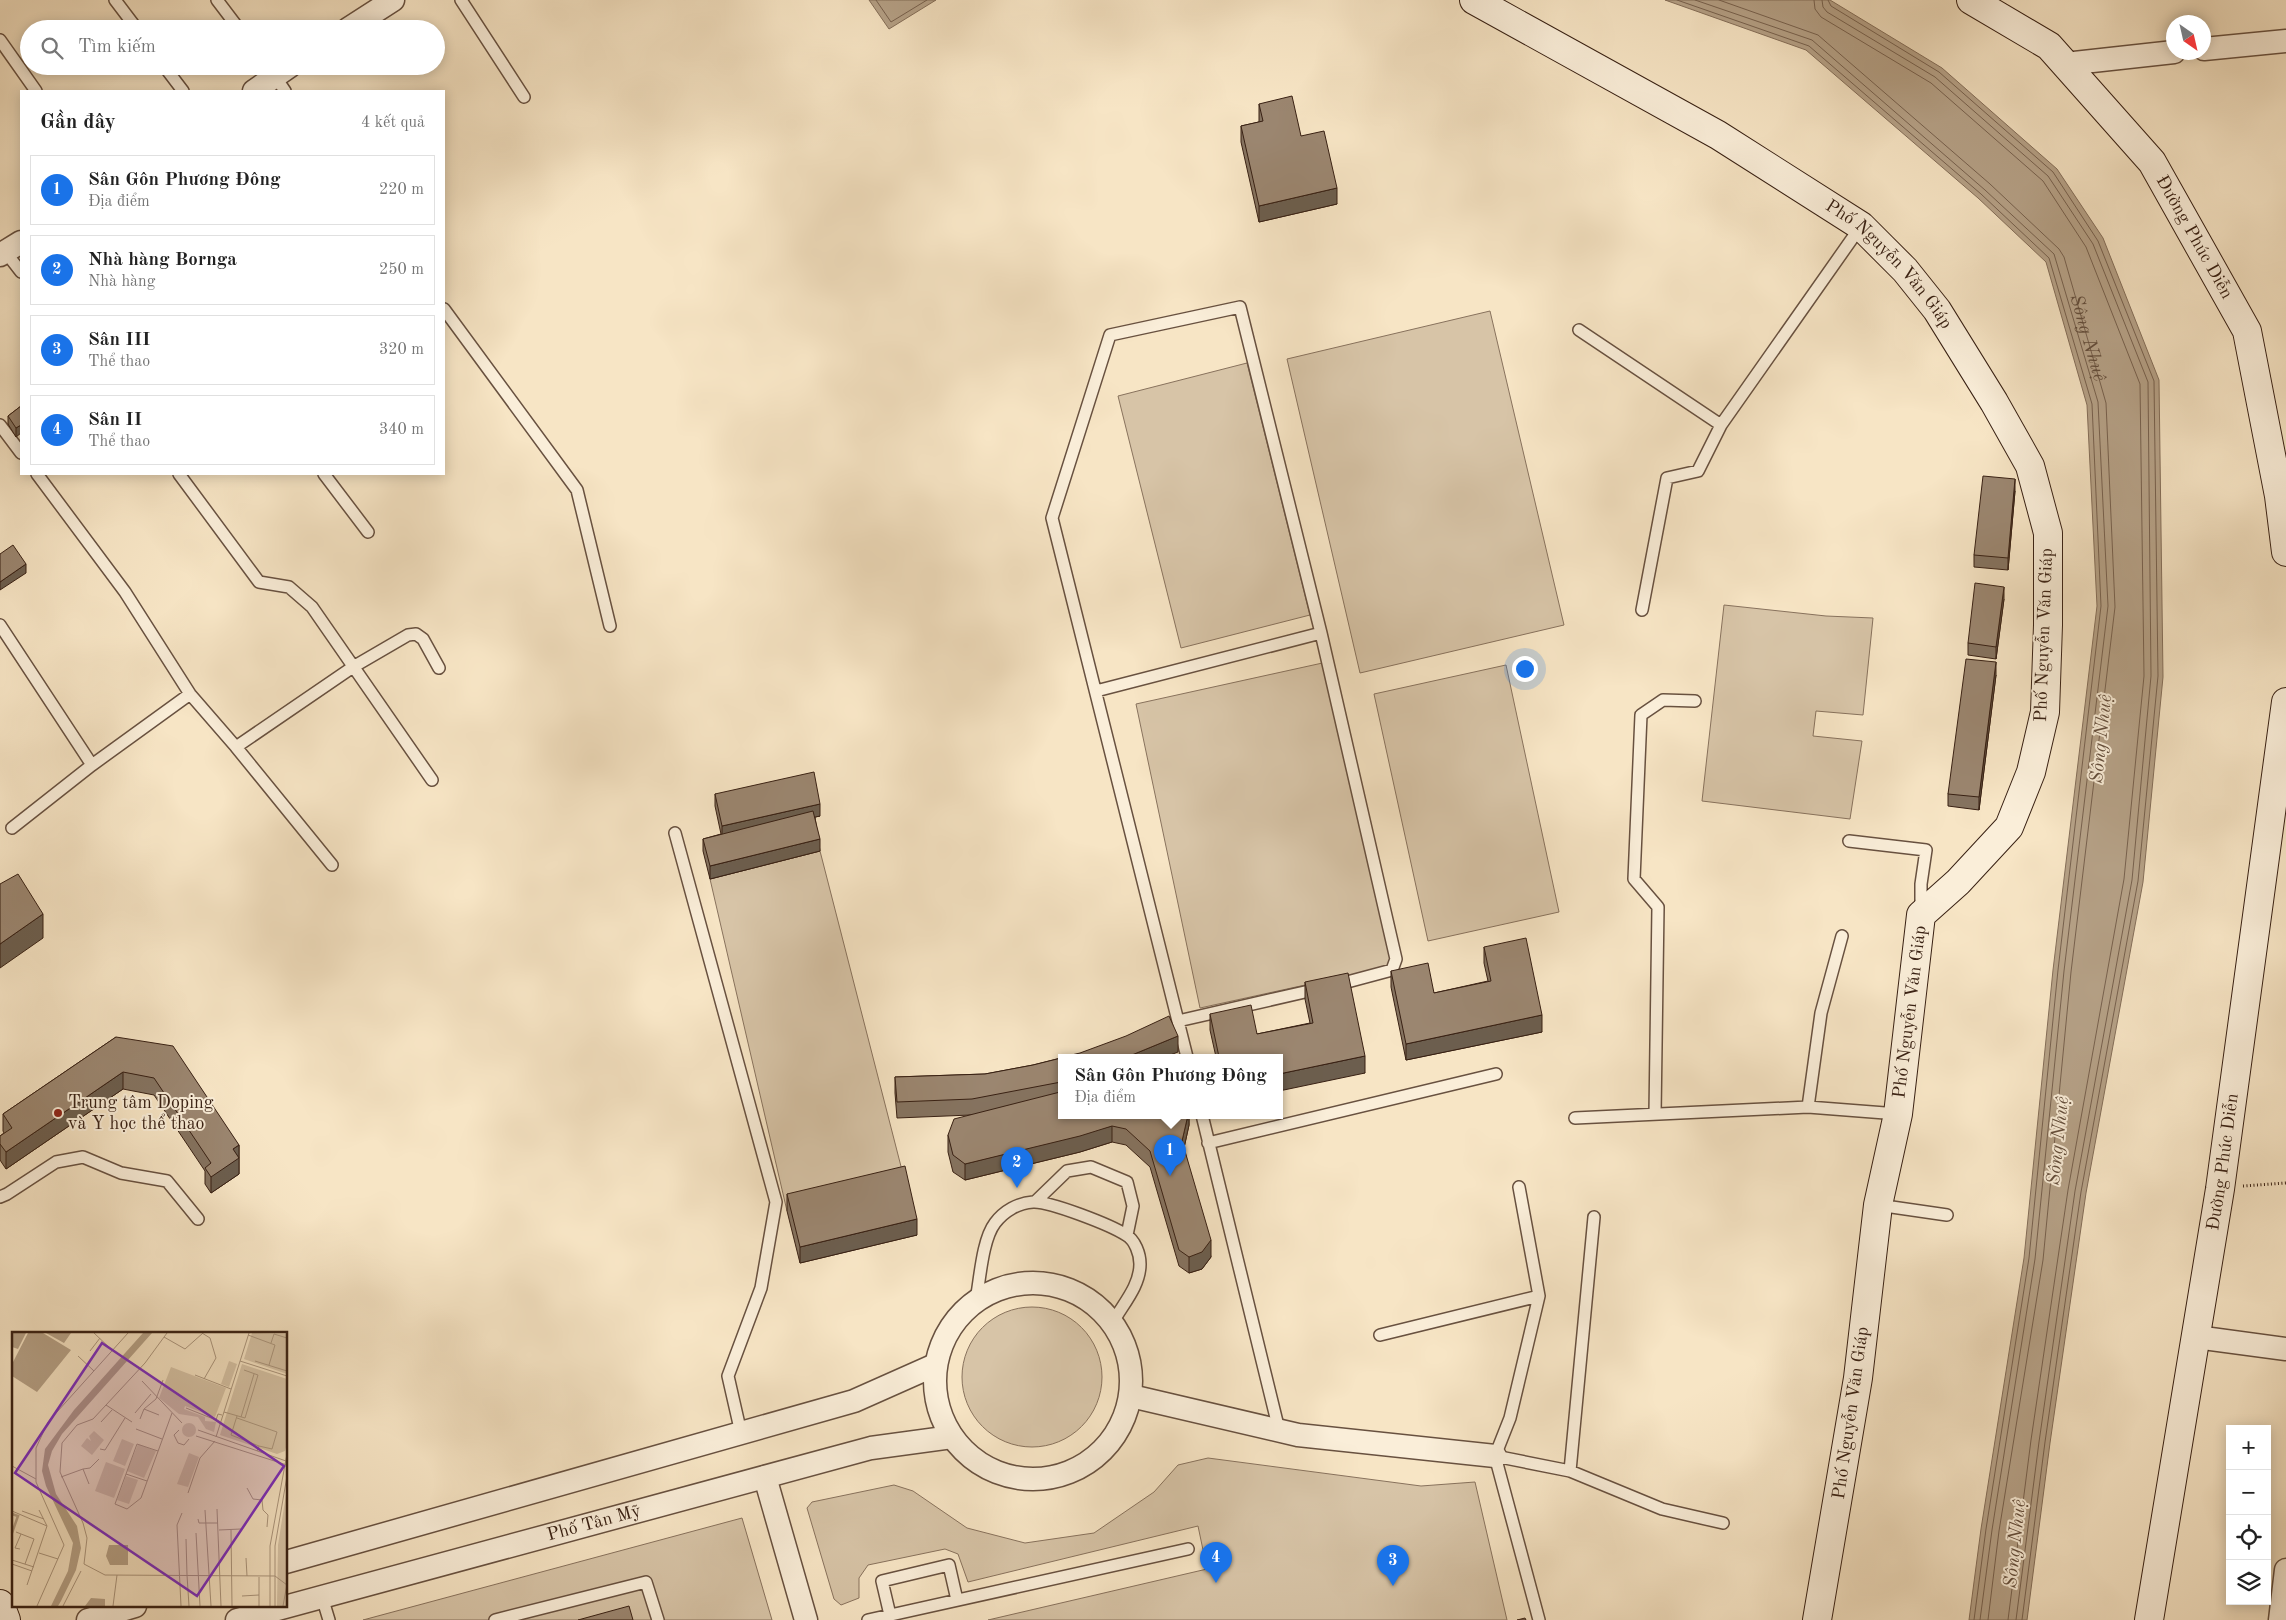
<!DOCTYPE html>
<html lang="vi">
<meta charset="utf-8">
<style>
:root{--surface:#fff;--page:#f2f2f2;--text:#222;--muted:#767676;--line:#e0e0e0;--accent:#1a73e8}
body{margin:0;font-family:"Old Standard TT",serif;background:var(--page);color:var(--text)}
.controls{position:absolute;right:15px;bottom:15px;display:grid;overflow:hidden;border-radius:0px;box-shadow:0 2px 12px #0003}
.controls button{width:45px;height:45px;display:grid;place-items:center;padding:0;border:0;border-bottom:1px solid var(--line);background:var(--surface);color:var(--text);font:25px sans-serif}
.compass{position:absolute;left:2166px;top:15px;width:45px;height:45px;border-radius:50%;background:var(--surface);box-shadow:0 2px 12px #0003;rotate:146deg}
.you{position:absolute;left:1524px;top:668px;width:18px;height:18px;margin:-12px;border:4px solid #fff;border-radius:50%;background:#1a73e8;box-shadow:0 0 0 8px #1a73e833}
.badge{display:grid;place-items:center;width:32px;height:32px;border-radius:50%;background:var(--accent);color:#fff;font-size:16px;font-weight:700}
.pin{position:absolute;translate:-50% -41px;filter:drop-shadow(0 1px 2px #0008)}
.pin::after{content:'';position:absolute;top:26px;width:18px;height:15px;background:inherit;clip-path:polygon(0 0,100% 0,50% 100%)}
.popup{position:absolute;left:1058px;top:1054px;width:225px;height:65px;box-sizing:border-box;display:grid;place-content:center;border-radius:0px;background:var(--surface);filter:drop-shadow(0 1px 4px #0005);font-size:16px;white-space:nowrap;color:var(--muted)}
.popup b{font-size:19px;color:var(--text)}
.popup::after{content:'';position:absolute;left:50%;top:100%;margin-left:-10px;border:10px solid transparent;border-top-color:var(--surface)}
.list{margin:0;padding:0;list-style:none}
h2{display:flex;justify-content:space-between;align-items:center;height:65px;margin:0;padding:0 20px;font-size:21px}
h2 small{font-size:16px;font-weight:400;color:var(--muted)}
.list li{display:grid;grid-template-columns:32px 1fr auto;gap:15px;align-items:center;box-sizing:border-box;height:70px;margin:0 10px 10px;padding:0 10px;border:1px solid var(--line);border-radius:0px}
.list b{display:block;font-size:19px;white-space:nowrap}
.list p{margin:0;font-size:16px;white-space:nowrap;color:var(--muted)}
.list em{font-size:16px;font-style:normal;color:var(--muted)}
.icon{flex:none;width:28px;height:28px;fill:none;stroke:currentColor;stroke-width:2;stroke-linecap:round;stroke-linejoin:round}
.map{position:relative;flex:none;width:2286px;height:1620px;overflow:hidden}
.search{position:absolute;background:var(--surface);box-shadow:0 2px 12px #0003;left:20px;top:20px;width:425px;height:55px;display:flex;align-items:center;gap:12px;box-sizing:border-box;padding:0 18px;border-radius:28px;color:var(--muted);font-size:19px}
.panel{position:absolute;background:var(--surface);box-shadow:0 2px 12px #0003;left:20px;top:90px;width:425px;height:385px;border-radius:0px}
.map>svg:first-child{display:block}
</style>
<div class="map">
<svg width="2286" height="1620" viewBox="0 0 2286 1620">
<rect width="100%" height="100%" fill="#f7e5c5"/>
<filter id="stains"><feTurbulence type="fractalNoise" baseFrequency=".004" numOctaves="4"/><feColorMatrix values="0 0 0 0 .2 0 0 0 0 .09 0 0 0 0 .02 0 0 0 .5 -.17"/></filter>
<radialGradient id="worn" r=".72"><stop offset=".6" stop-color="#630" stop-opacity="0"/><stop offset="1" stop-color="#630" stop-opacity=".3"/></radialGradient>
<path fill="#d7c4a7" stroke="#88725d" d="M1490,311L1564,625L1360,673L1287,359Z
M1247,363L1310,615L1181,648L1118,396Z
M1724,605L1826,616L1873,618L1863,715L1816,711L1813,736L1862,741L1850,819L1702,801Z
M1327,662L1392,966L1200,1008L1136,704Z
M1506,665L1559,912L1428,941L1374,694Z
M820,851L905,1182L787,1211L710,879Z
M962 1377a70 70 0 1 1 140 0a70 70 0 1 1-140 0Z
M1208,1458L1421,1486L1475,1482L1507,1620H988L1207,1569L1198,1526L968,1582L958,1554L945,1549L868,1565L859,1578V1598L841,1605L834,1599L807,1508L812,1502L894,1485L913,1491L967,1528L1025,1543L1094,1533L1154,1492L1178,1465Z
M742,1518L772,1620H363Z"/>
<path fill="#b6a288" stroke="#846e59" d="M869,0H936L889,29Z
M1665,0H1830L1942,68L2057,169L2103,238L2159,380L2163,677L2143,882L2086,1193L2050,1443L2027,1620H1969L1981,1529L2024,1258L2053,970L2097,606L2087,405L2046,262L1978,198L1806,50Z"/>
<g fill="none" stroke-linecap="round" stroke-linejoin="round">
<g stroke="#77614e" stroke-width="1">
<path d="M876,0L891,22L927,0"/>
<path d="M1677,0L1809,46L1981,194L2049,258L2092,404L2101,606L2058,970L2029,1258L1986,1529L1974,1620"/>
<path d="M1695,0L1812,40L1985,190L2054,254L2098,402L2108,606L2064,971L2035,1259L1992,1530L1980,1620"/>
<path id="s1" d="M1719,0L1818,35L1990,184L2059,249L2064,257L2106,403L2115,607L2071,972L2043,1260L1999,1531L1988,1620"/>
<path d="M1814,0L1815,9L1821,17L1931,83L2043,181L2086,247L2140,384L2144,676L2124,879L2068,1190L2031,1440L2008,1620"/>
<path d="M1822,0L1823,7L1827,12L1935,77L2048,176L2093,244L2148,382L2151,676L2132,880L2075,1191L2039,1442L2016,1620"/>
<path d="M1828,0L1831,6L1939,72L2053,172L2098,241L2154,381L2158,676L2138,881L2081,1192L2045,1442L2022,1620"/>
</g>
<g stroke="#685140" stroke-width="14">
<path id="lane" d="M115,0L137,29
M217,0L239,29
M461,0L524,97
M0,40L36,91
M164,66L183,91
M268,66L285,91
M4,250L21,272
M444,309L577,490L610,626
M1579,330L1721,425L1861,226
M0,425L21,453
M37,474L125,592L190,694L236,747L332,865
M179,474L259,582L289,587L312,607L432,780
M324,474L368,532
M1642,610L1667,478L1698,471L1721,425
M0,625L92,765
M1096,691L1321,633
M236,747L353,667L408,635L416,634L423,639L439,668
M12,828L92,765L190,694
M675,833L776,1202L761,1288L728,1376L741,1433
M1849,841L1926,850L1921,884V911
M1178,1021L1318,989
M1187,1057L1052,518L1110,335L1240,307L1321,633L1396,959L1392,970L1336,985
M1808,1107L1821,1013L1842,936
M1655,1114L1658,907L1634,879L1641,715L1663,700L1695,701
M1202,1115L1279,1430
M1575,1118L1808,1107L1898,1114
M1208,1143L1496,1074
M1519,1187L1539,1296L1510,1418L1495,1456L1539,1620
M0,1197L7,1194L56,1162L83,1157L121,1173L167,1181L198,1219
M1035,1202L1067,1171L1091,1167L1127,1182L1133,1206L1127,1235
M1878,1205L1947,1215
M976,1300C980,1280 982,1240 995,1223C1004,1211 1018,1203 1033,1202C1049,1201 1111,1225 1126,1235C1135,1240 1140,1254 1140,1264C1140,1286 1123,1304 1113,1322
M1380,1335L1539,1296
M1495,1456L1570,1471L1662,1509L1723,1523
M1570,1471L1594,1217
M322,1597L329,1620
M890,1615L882,1581L949,1565L957,1600
M495,1620L646,1582L658,1620
M868,1620L1188,1549"/>
</g>
<g stroke="#685140" stroke-width="25">
<g id="street">
<path d="M348,29L393,0"/>
<path d="M2204,49L2286,41"/>
<path d="M2065,64L2174,52"/>
<path d="M254,91L290,66"/>
<path d="M0,255L21,242"/>
<circle cx="1033" cy="1381" r="98"/>
<path d="M2196,1337L2286,1349"/>
<path d="M1131,1396L1298,1435L1495,1456"/>
<path d="M765,1477L806,1620"/>
<path d="M286,1562L854,1401L935,1365"/>
<path d="M88,1620L135,1606"/>
<path id="s2" d="M237,1620L871,1448L952,1437"/>
<path d="M2280,1620L2286,1570"/>
</g>
</g>
<g stroke="#382013" stroke-width="30">
<g id="secondary">
<path id="s3" d="M1474,0L1718,135L1861,226L1905,270L1937,310L1994,402L2030,466L2048,533V625L2045,712L2031,772L2009,827L1958,882L1921,915L1898,1114L1878,1205L1858,1378L1817,1620"/>
<path id="s4" d="M1971,0L2049,46L2152,162L2247,331L2279,496L2286,552"/>
<path d="M0,1604L6,1620"/>
<path id="s5" d="M2149,1620L2220,1189L2286,702"/>
</g>
</g>
<path stroke="#382013" stroke-width="3" stroke-dasharray="1 2.5" stroke-linecap="butt" d="M2243,1186L2286,1183"/>
<use href="#lane" stroke="#faeed9" stroke-width="11"/>
<use href="#street" stroke="#faeed9" stroke-width="22"/>
<use href="#secondary" stroke="#faeed9" stroke-width="28"/>
</g>
<path fill="#857360" stroke="#382013" d="M1259,104L1301,136L1337,204L1259,222L1241,142V126L1259,122Z
M21,406L16,437L8,424V416Z
M2015,491L2008,570L1974,567V555Z
M2004,599L1996,659L1968,655V643Z
M1996,675L1979,810L1948,806V794Z
M715,794L820,816L815,817L820,851L710,879L703,851V839L721,834L715,806Z
M1484,947L1542,1032L1406,1060L1391,987V971L1434,993L1488,981L1484,963Z
M1305,982L1365,1073L1279,1057H1216L1210,1030V1014L1257,1034L1310,1023L1305,999Z
M116,1037L239,1145V1174L211,1193L205,1184V1171L154,1095L123,1089L6,1169L0,1160V1136L4,1133L3,1131V1114Z
M1061,1058V1115H1189V1125L1184,1148L1211,1257L1202,1269L1189,1273L1179,1266L1150,1167L1126,1145L1112,1142L1080,1152L965,1180L953,1172L948,1152V1135L971,1115L897,1118L895,1093V1077L985,1074L1033,1065Z
M787,1194L917,1235L800,1263L787,1211Z"/>
<path fill="#6c5e4e" stroke="#382013" d="M1337,188V204L1259,222V206Z
M21,425V433L16,437V428Z
M2015,479V491L2008,570V558Z
M26,564V573L0,590V582Z
M2004,587V599L1996,659V647Z
M1996,662V675L1979,810V797Z
M820,804V816L722,838V826Z
M820,839V851L710,879V866Z
M43,914V938L0,968V944Z
M1542,1015V1032L1406,1060V1044Z
M1178,1036V1052L1165,1057H1127Z
M1365,1056V1073L1279,1091V1074Z
M123,1072V1089L6,1169V1152Z
M1188,1115H1189V1125L1182,1157V1141Z
M1112,1126V1142L1080,1152L965,1180V1164Z
M239,1145V1174L211,1193V1177L233,1149Z
M917,1219V1235L800,1263V1247Z
M1211,1240V1257L1202,1269L1189,1273V1257Z"/>
<path fill="#9b8670" stroke="#382013" d="M1292,96L1301,136L1324,131L1337,188L1259,206L1241,126L1263,121L1259,104Z
M21,406V425L16,428L8,416Z
M1983,476L2015,479L2008,558L1974,555Z
M13,545L26,564L0,582V554Z
M1975,583L2004,587L1996,647L1968,643Z
M1966,659L1996,662L1979,797L1948,794Z
M814,772L820,804L722,826L715,794Z
M813,811L820,839L710,866L703,839Z
M18,874L43,914L0,944V884Z
M1526,938L1542,1015L1406,1044L1391,971L1428,963L1434,993L1491,981L1484,947Z
M1348,973L1365,1056L1279,1074V1057H1219L1210,1014L1251,1005L1257,1034L1313,1023L1305,982Z
M1169,1016L1178,1036L1127,1057H1063L1080,1053L1126,1036Z
M116,1037L173,1046L239,1145L233,1149L239,1158L211,1177L205,1168L211,1163L154,1078L123,1072L6,1152L0,1144V1136L12,1128L3,1114Z
M1061,1058V1082L972,1099L897,1102L895,1077L985,1074L1033,1065Z
M1061,1089V1115H1188L1182,1141L1211,1240L1202,1252L1189,1257L1179,1250L1150,1151L1126,1129L1112,1126L1080,1136L965,1164L953,1155L948,1135L954,1119L1060,1092Z
M905,1166L917,1219L800,1247L787,1194Z
M629,1606L633,1620H578Z
M1525,1618L1526,1620H1517Z"/>
<circle fill="#8f2418" stroke="#faeed9" stroke-width="2" cx="58" cy="1113" r="5"/>
<g text-anchor="middle" dominant-baseline="central" stroke-width="4" stroke-linejoin="round" paint-order="stroke">
<g font-size="18" fill="#382013" stroke="#faeed9">
<text stroke="none"><textPath href="#s4" startOffset="332">Đường Phúc Diễn</textPath></text>
<text stroke="none"><textPath href="#s3" startOffset="495">Phố Nguyễn Văn Giáp</textPath></text>
<text transform="translate(2044 635) rotate(-88)">Phố Nguyễn Văn Giáp</text>
<text transform="translate(1910 1012) rotate(-83)">Phố Nguyễn Văn Giáp</text>
<text stroke="none"><textPath href="#s5" startOffset="464">Đường Phúc Diễn</textPath></text>
<text transform="translate(1851 1413) rotate(-82)">Phố Nguyễn Văn Giáp</text>
<text stroke="none"><textPath href="#s2" startOffset="370">Phố Tân Mỹ</textPath></text>
</g>
<g font-size="18" fill="#382013" stroke="#faeed9" text-anchor="start">
<text x="68" y="1103">Trung tâm Doping<tspan x="68" dy="21">và Y học thể thao</tspan></text>
</g>
<g font-size="19" font-style="italic" fill="#644e3c" stroke="#faeed9">
<text stroke="none"><textPath href="#s1" startOffset="521">Sông Nhuệ</textPath></text>
<text transform="translate(2102 739) rotate(-84)">Sông Nhuệ</text>
<text transform="translate(2059 1141) rotate(-84)">Sông Nhuệ</text>
<text transform="translate(2016 1544) rotate(-84)">Sông Nhuệ</text>
</g>
</g>
<g transform="translate(12 1332)">
<rect width="275" height="275" fill="#f7e5c5"/>
<path d="M240,1L275,2V42L232,27ZM217,29L225,32L217,55L209,52ZM230,32L275,47V112L273,119L265,122L208,103ZM159,35L214,56L203,85L173,74L172,77L193,85V89L204,90L202,100L194,97L186,85L167,82L147,66ZM170 98a7 7 0 1 1 14 0a7 7 0 1 1-14 0ZM82,99L92,108L80,123L69,114L75,106L79,109L77,104ZM110,107L122,112L113,134L101,129ZM126,112L144,119L132,146L115,139ZM177,121L187,125L176,155L165,152ZM94,130L113,137L102,166L83,159ZM114,144L126,148L117,172L105,168ZM275,156V274H265L266,213Z" fill="#d7c4a7"/>
<path d="M0,1H14L6,17L0,15ZM16,1H31L59,18L25,60L0,44V32ZM34,1H59L52,11ZM131,1H140L50,102L40,119L36,133L44,162L65,194L69,216L64,238L49,269L46,274H39L56,239L61,211L34,154L30,139L33,117L62,78ZM97,213H116V233H98L94,224ZM79,266L93,267V274H73Z" fill="#b6a288"/>
<path fill="none" stroke="#b6a288" stroke-width="2.5" d="M0,182L6,184L0,201"/>
<path fill="none" stroke="#ab967e" stroke-width="1" d="M82,1L101,19M155,1L133,31L81,87L65,93L50,111L48,140L71,191L75,206L72,232L93,243L263,244L275,253M190,1L198,6L204,26L192,47M236,3L263,13L257,33M152,5L173,17L191,1M259,11L262,2L275,6M78,19L88,6M66,24L82,39M228,29L275,44M243,29L275,39M183,43L219,57M130,49L170,91M94,73L120,90M174,76L204,88L206,82L210,83M132,77L147,83M212,80L233,86L246,43L232,38M123,81L139,62M225,84L219,103L247,114M229,85L242,42M225,86L265,100L260,117L247,114L245,119M128,87L132,77L144,67L151,48M89,90L100,78M124,97L150,107M167,98L162,103L166,111L172,113L177,107M186,98L274,129M184,104L275,133M204,105L237,1M88,117L93,118L113,86M146,119L125,112L103,172L115,177L129,166L160,81M0,134L24,147M71,137L78,136L87,127M114,142L135,149M49,145L71,137L77,152M235,156L241,167L250,168L251,178L256,183L255,195M176,161L188,126L203,109M205,177L209,274M193,178L199,274M0,179L35,194M10,179L32,187M186,187L187,191H206M207,198L229,197M219,198L220,274M4,200L22,207L13,232M184,201L188,274M174,207L175,243M8,217L3,216L9,202M27,221L46,227M234,226L235,244M0,228L22,235M0,232L20,239M175,243L177,274M247,245V274M15,253L35,194L27,178M230,264L247,263M25,274L52,213L24,150V116L36,90L116,1M51,274L69,239M101,274L105,243M169,274L165,193L170,181M258,274V214L275,122M263,274V214L275,144M271,274L275,252"/>
<path fill="#7b2cbf" fill-opacity="0.15" stroke="#7b2cbf" stroke-width="2.5" d="M90,11L272,134L185,264L3,141Z"/>
<rect width="275" height="275" fill="none" stroke="#382013" stroke-width="2.5"/>
</g>
<rect width="100%" height="100%" filter="url(#stains)"/>
<rect width="100%" height="100%" fill="url(#worn)"/>
</svg>
<div class="controls">
<button>+</button>
<button>−</button>
<button><svg class="icon" aria-label="locate" viewBox="0 0 24 24"><circle cx="12" cy="12" r="6"/><path d="M12 2v4M12 18v4M2 12h4M18 12h4"/></svg></button>
<button><svg class="icon" aria-label="layers" viewBox="0 0 24 24"><path d="M12 4l9 5-9 5-9-5zM3 14l9 5 9-5"/></svg></button>
</div>
<svg class="compass" viewBox="-18 -18 36 36"><path d="M0-13l5 13h-10z" fill="#e53935"/><path d="M0 13l5-13h-10z" fill="#767676"/></svg>
<div class="you"></div>
<div class="pin badge" style="left:1170px;top:1176px">1</div>
<div class="popup"><b>Sân Gôn Phương Đông</b>Địa điểm</div>
<div class="pin badge" style="left:1017px;top:1188px">2</div>
<div class="pin badge" style="left:1393px;top:1586px">3</div>
<div class="pin badge" style="left:1216px;top:1583px">4</div>
<div class="search"><svg class="icon" aria-label="search" viewBox="0 0 24 24"><circle cx="10" cy="10" r="6"/><path d="M15 15l6 6"/></svg>Tìm kiếm</div>
<section class="panel">
<h2>Gần đây<small>4 kết quả</small></h2>
<ul class="list">
<li><span class="badge">1</span><div><b>Sân Gôn Phương Đông</b><p>Địa điểm</p></div><em>220 m</em></li>
<li><span class="badge">2</span><div><b>Nhà hàng Bornga</b><p>Nhà hàng</p></div><em>250 m</em></li>
<li><span class="badge">3</span><div><b>Sân III</b><p>Thể thao</p></div><em>320 m</em></li>
<li><span class="badge">4</span><div><b>Sân II</b><p>Thể thao</p></div><em>340 m</em></li>
</ul>
</section>
</div>
